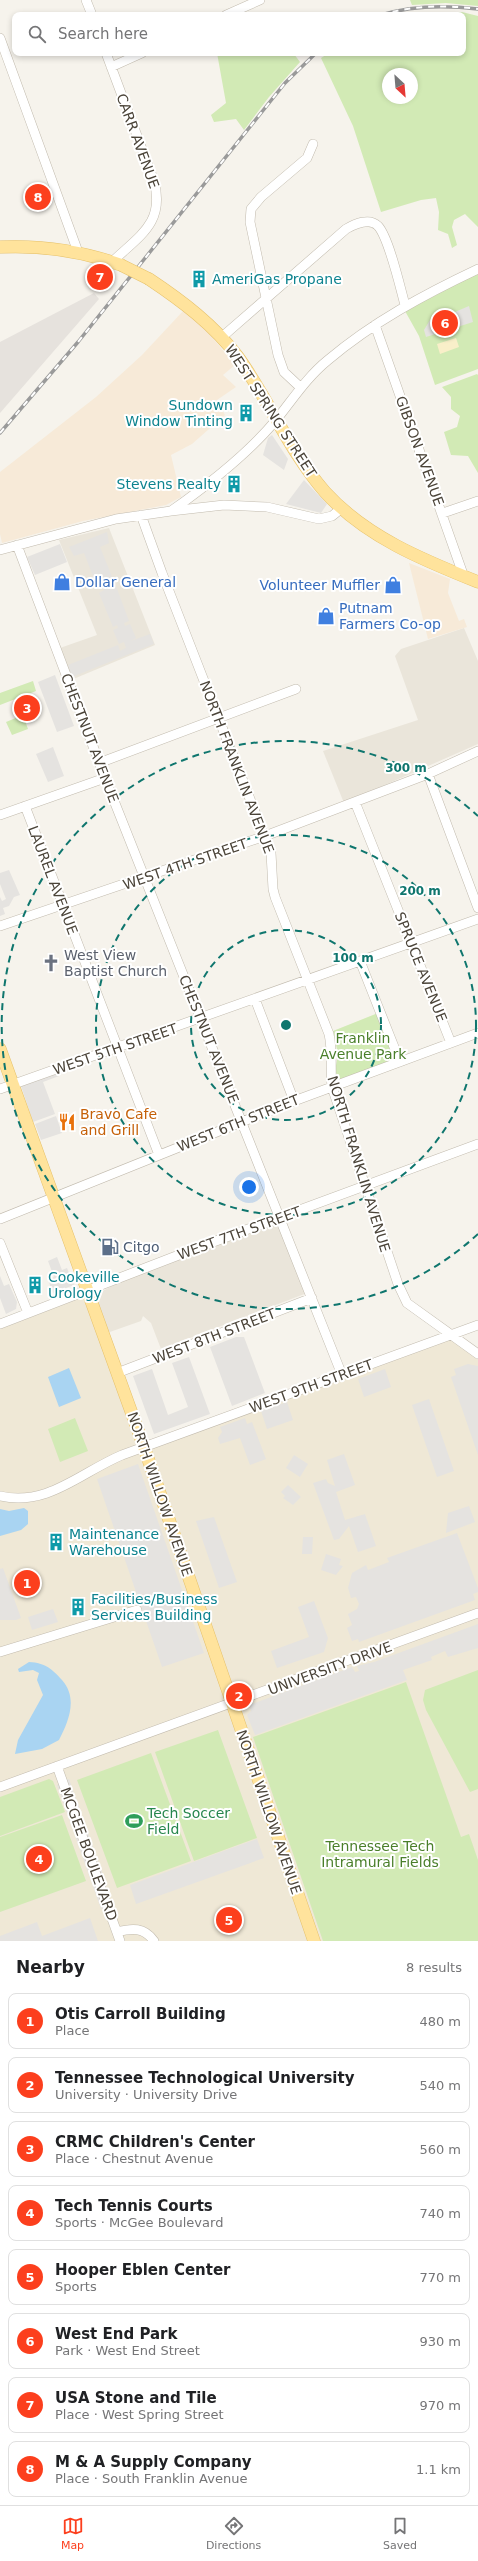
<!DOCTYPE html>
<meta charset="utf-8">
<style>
:root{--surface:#fff;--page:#f2f2f2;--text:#202124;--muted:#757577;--line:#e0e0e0;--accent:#fc3f1d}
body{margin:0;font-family:"DejaVu Sans",sans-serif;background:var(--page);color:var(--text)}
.compass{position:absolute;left:382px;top:68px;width:36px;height:36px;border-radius:50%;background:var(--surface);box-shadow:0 2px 6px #0003;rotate:154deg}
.you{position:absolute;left:249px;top:1187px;width:14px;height:14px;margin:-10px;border:3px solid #fff;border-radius:50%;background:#1a73e8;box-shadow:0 0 0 6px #1a73e833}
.badge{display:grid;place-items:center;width:26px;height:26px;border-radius:50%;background:var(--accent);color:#fff;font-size:13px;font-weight:700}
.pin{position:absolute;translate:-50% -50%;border:2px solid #fff;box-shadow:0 1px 4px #0006}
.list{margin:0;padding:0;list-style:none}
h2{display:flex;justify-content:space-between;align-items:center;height:52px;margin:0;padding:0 16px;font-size:17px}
h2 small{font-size:13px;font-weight:400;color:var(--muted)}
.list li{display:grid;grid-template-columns:26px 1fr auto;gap:12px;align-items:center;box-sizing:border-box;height:56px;margin:0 8px 8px;padding:0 8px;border:1px solid var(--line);border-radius:8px}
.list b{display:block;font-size:15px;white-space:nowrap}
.list p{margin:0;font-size:13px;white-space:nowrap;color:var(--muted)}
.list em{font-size:13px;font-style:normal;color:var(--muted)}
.icon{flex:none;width:22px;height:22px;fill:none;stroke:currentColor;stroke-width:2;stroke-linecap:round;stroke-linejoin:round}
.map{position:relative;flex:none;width:478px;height:1941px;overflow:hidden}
.search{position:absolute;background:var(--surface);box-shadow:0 2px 6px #0003;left:12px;right:12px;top:12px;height:44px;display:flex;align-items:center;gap:10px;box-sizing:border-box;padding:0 14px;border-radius:8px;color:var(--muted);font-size:15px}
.sheet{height:564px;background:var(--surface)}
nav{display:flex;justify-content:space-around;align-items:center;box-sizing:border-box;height:56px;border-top:1px solid var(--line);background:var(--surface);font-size:11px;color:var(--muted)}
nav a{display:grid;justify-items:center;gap:2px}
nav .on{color:var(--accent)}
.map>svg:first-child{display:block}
</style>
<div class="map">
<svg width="478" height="1941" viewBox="0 0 478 1941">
<rect width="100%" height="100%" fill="#f6f3ec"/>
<path fill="#eae5da" d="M109,528L155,645L71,680L60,648L97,635L59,540Z
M464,628L478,661V744L344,803L323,751L418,720L395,656L401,649Z
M277,1224L307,1293L161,1349L151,1323L143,1316L141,1321L107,1333L95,1296L98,1293L129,1278Z"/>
<path fill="#f7ead8" d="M184,310L212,337L235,365L223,375L236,387L217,400L225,415L192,444L171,455L181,497L166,505L83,521L2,543L0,534V472L96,397L142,355Z
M409,563L450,579L448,593L459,621L464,619L467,627L428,639Z"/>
<path fill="#e6e2dd" d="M94,293L99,299L0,413V342Z"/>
<path fill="#efe8d6" d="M83,1297L141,1452L452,1338L478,1358V1941H0V1329Z"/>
<path fill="#d2eab5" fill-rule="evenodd" d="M410,0H478V6L446,3L412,5Z
M462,12L478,16V227L465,214L454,220L452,227L457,245L452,248L448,234L438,230L439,212L436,198L421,200L381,212L353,126L321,58L329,53H463V15H414ZM388,74H412V98H388Z
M217,53H281L283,56L294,54L300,62L269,97L244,130L236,119L214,122L211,115L226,103Z
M478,273V369L435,385L419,336L405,311Z
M477,374L478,375V473L468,456L451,455L444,432L457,427L460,416L451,409V397L442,387Z
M33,681L36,691L0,705V693Z
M23,715L28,729L12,735L6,722Z
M378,1013L395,1060L344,1080L339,1079L335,1071L338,1054L333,1031Z
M75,1418L88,1451L60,1462L48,1429Z
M478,1670V1789L470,1792L426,1710L423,1700L425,1690Z
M406,1682L461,1837L469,1834L478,1860V1941H323L253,1737Z
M218,1730L257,1838L194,1861L155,1752Z
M151,1753L191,1861L117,1888L77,1780Z
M49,1779L53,1781L65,1812L0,1836V1797Z
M62,1815L86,1881L0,1912V1837Z"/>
<path fill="#f9efc9" d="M456,338L459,347L440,354L437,344Z"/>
<path fill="#e5e3e0" d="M469,306L473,322L426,337L424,330L430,320H436Z
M272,435L288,459L284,470L263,455L268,438Z
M304,480L327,504L321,513L286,504Z
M107,532L109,543L100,547L115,584L110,586V588L116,586L129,621L124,623L125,626L130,624L136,638L131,641L150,634L154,644L72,677L68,665L118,645L120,651L126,648L124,642L119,644L113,630L118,628L117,625L113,627L99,593L104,590L103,587L98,589L84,553L74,556L69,547Z
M60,544L67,562L35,575L27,557Z
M55,675L74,726L57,732L38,682Z
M53,747L64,776L48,782L36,754Z
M9,870L20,895L14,897L9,906L3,908L5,914L0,916V897L2,901L6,899L0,884V873Z
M58,1071L59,1076L43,1082L55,1114L33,1122L21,1086Z
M56,1116L62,1133L41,1140L35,1124Z
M57,1257L62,1270L67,1268L74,1285L53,1293L48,1280L54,1277L48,1261Z
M0,1276L4,1286L9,1284L17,1302L16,1309L6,1314L0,1298Z
M236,1337H244L265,1393L232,1406L210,1347Z
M189,1357L210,1414L154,1434L133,1376L152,1369L168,1415L188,1407L172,1363Z
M468,1364L478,1366V1455L451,1377L456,1375L454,1369Z
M385,1369L391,1387L364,1397L358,1379Z
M429,1399L454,1471L437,1477L412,1405Z
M287,1402L293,1420L267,1429L261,1411Z
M245,1418L247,1424L252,1422L266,1459L250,1465L240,1438L220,1444L218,1438L222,1432L220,1427Z
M344,1454L355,1485L336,1492L345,1520L365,1514L376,1546L358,1552L349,1526L339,1539L334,1540L313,1483L326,1479L328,1483L335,1486L327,1460Z
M294,1455L308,1464L300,1477L286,1468Z
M138,1464L204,1653L162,1667L97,1479Z
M288,1485L301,1497L293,1505L283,1498L285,1496L281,1492Z
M469,1506L475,1522L446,1533L448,1513Z
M214,1517L237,1582L219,1588L196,1521Z
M457,1533L478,1588V1592L473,1594L475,1600L359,1642L358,1639L352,1641L347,1628L352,1625L348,1614L357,1609L359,1604L356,1597L351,1598L348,1588L352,1573L366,1565L368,1570L389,1562L387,1558Z
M303,1537H313L312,1554H302Z
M326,1554L341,1559L339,1565L343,1566L336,1575L321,1570Z
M3,1568L21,1618L16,1620H0V1569Z
M314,1601L328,1638L324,1652L277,1668L271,1651L309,1637L298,1607Z
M53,1609L58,1622L32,1630L28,1617Z
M478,1624V1648L448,1657L445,1651L431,1657L432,1660L403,1670L407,1680L255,1735L247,1715L251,1711L249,1705L352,1667L355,1672L359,1671L357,1666L374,1662Z
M69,1779L107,1886L104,1887L66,1780Z
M60,1784L104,1908L101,1909L57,1785Z
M257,1839L264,1858L136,1904L130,1885Z
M90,1918L98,1941H0V1936L37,1922L42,1936Z"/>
<path fill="#a9d4f2" d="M69,1368L81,1398L59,1407L48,1377Z
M24,1508L28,1511V1524L21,1530L0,1536V1509L9,1511Z
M29,1662C46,1663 52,1669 62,1680C78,1698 69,1721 59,1740L42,1749L15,1754L18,1740L43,1695L37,1680L39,1673L33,1670L19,1672L18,1669Z"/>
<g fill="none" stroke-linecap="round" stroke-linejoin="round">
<g stroke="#c2bbae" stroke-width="10">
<path id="minor" d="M86,0L92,15
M226,15L260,0
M0,38L78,252
M106,53L154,181C165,223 140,235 112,262
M111,67L142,53
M375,325L464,577
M222,337L346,229C355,224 369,217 378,226C389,238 400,287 405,305
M300,387L284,372L278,355L250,222L251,209L261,197L307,158L313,144
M171,511C208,485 247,455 276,420C293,399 307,377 328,360C373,322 425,294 478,269
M443,513L478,501
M141,515L162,573L271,853L273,889L275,897L329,1034C333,1052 330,1069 332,1087L398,1284L407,1303L478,1354
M17,545L105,778L342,1375
M0,550L116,519L171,511L224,505L267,507L319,519L332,516L342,508
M99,763L296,689
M428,774L478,908
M355,802L451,1043
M25,806L159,1155
M0,815L105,778
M0,926L265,836L428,774L478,751
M360,961L400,1062
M255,999L294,1101
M0,1089L478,919
M0,1219L294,1101L478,1033
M0,1243L28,1313
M0,1324L197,1248L478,1144
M117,1373L312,1298
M0,1496C48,1507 81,1472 122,1455L478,1325
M0,1652L137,1610
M57,1766L120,1941
M0,1787L478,1613
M117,1932C132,1928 144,1927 154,1941"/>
</g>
<g stroke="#e6c16a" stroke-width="13">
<path id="major" d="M0,247C42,245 82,251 121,265
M149,279C182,301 214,325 238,357C269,400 289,451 325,492C366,537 423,560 478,582
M0,1049L144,1447L314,1941"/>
</g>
<use href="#minor" stroke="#fff" stroke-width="9"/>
<use href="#major" stroke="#ffe39c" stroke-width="12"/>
<g stroke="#9a9a9a" stroke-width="3.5">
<path id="rail" d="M381,15C413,5 445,5 478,9
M0,433L78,342L285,83L316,53"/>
</g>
<use href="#rail" stroke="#fff" stroke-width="2" stroke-dasharray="6" stroke-linecap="butt"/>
<g stroke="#e6c16a" stroke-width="13" stroke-linecap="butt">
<path id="major-bridge" d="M121,265L149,279"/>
</g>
<use href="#major-bridge" stroke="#ffe39c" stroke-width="12"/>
</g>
<g fill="none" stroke="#0f766e" stroke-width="2" stroke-dasharray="7 5">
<circle cx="286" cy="1025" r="95"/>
<circle cx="286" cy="1025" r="190"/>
<path d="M478 1234A284 284 0 1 1 478 816"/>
</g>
<defs>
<g id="building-bare" transform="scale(1.38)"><path d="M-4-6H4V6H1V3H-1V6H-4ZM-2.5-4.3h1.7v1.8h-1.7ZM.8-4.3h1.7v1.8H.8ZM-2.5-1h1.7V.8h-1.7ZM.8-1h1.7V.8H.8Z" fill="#0f9aa8" stroke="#fff" stroke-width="2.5" paint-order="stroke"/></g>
<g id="shop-bare" transform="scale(1.38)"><path d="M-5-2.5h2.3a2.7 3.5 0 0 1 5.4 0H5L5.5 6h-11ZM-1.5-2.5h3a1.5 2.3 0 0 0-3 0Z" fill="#3f7fe0" stroke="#fff" stroke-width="2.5" paint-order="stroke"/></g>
<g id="church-bare" transform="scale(1.38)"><path d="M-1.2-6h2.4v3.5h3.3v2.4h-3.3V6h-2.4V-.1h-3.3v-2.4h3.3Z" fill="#6b7280" stroke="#fff" stroke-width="2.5" paint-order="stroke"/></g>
<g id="restaurant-bare" transform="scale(1.38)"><path d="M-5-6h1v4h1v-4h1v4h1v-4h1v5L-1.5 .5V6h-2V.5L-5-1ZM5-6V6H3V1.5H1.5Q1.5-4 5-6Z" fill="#e8710a" stroke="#fff" stroke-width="2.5" paint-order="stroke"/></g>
<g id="fuel-bare" transform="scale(1.38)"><path d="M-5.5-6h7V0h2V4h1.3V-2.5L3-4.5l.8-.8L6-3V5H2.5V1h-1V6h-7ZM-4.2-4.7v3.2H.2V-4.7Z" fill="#5c6f8a" stroke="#fff" stroke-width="2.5" paint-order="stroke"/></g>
<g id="stadium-bare" transform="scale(1.38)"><path d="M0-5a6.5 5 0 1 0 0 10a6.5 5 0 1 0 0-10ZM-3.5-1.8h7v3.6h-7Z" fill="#2e9e5b" stroke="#fff" stroke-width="2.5" paint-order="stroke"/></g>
</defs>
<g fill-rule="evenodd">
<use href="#building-bare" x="199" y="279"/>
<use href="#building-bare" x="246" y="413"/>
<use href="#building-bare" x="234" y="484"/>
<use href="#shop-bare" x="62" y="582"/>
<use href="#shop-bare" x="393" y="585"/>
<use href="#shop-bare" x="326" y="616"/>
<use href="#church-bare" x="51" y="963"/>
<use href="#restaurant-bare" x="67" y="1122"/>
<use href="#fuel-bare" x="110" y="1247"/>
<use href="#building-bare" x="35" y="1285"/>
<use href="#building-bare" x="56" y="1542"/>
<use href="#building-bare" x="78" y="1607"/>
<use href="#stadium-bare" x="134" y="1821"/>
</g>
<g text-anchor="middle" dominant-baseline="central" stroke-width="4" stroke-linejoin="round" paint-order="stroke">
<g font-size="14" fill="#4b4439" stroke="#fff">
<text transform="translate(138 141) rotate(70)">CARR AVENUE</text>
<text transform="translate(271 411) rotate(57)">WEST SPRING STREET</text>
<text transform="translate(420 451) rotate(70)">GIBSON AVENUE</text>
<text transform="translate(90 738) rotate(69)">CHESTNUT AVENUE</text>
<text transform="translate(237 767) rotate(69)">NORTH FRANKLIN AVENUE</text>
<text transform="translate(185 864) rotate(-19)">WEST 4TH STREET</text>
<text transform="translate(53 880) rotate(69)">LAUREL AVENUE</text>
<text transform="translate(421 967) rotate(68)">SPRUCE AVENUE</text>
<text transform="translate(209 1039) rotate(68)">CHESTNUT AVENUE</text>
<text transform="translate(115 1049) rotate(-19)">WEST 5TH STREET</text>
<text transform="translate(238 1123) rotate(-22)">WEST 6TH STREET</text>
<text transform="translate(359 1164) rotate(73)">NORTH FRANKLIN AVENUE</text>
<text transform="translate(239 1233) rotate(-20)">WEST 7TH STREET</text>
<text transform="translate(214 1336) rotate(-21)">WEST 8TH STREET</text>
<text transform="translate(311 1386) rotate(-20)">WEST 9TH STREET</text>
<text transform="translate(160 1494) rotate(71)">NORTH WILLOW AVENUE</text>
<text transform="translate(330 1668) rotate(-20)">UNIVERSITY DRIVE</text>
<text transform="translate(269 1812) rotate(71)">NORTH WILLOW AVENUE</text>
<text transform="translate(89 1854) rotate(70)">MCGEE BOULEVARD</text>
</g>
<g font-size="14" fill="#0d838f" stroke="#fff" text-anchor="start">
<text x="212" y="279">AmeriGas Propane</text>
<text x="233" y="405" text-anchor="end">Sundown<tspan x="233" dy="16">Window Tinting</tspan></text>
<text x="221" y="484" text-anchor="end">Stevens Realty</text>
<text x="48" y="1277">Cookeville<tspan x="48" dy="16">Urology</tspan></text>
<text x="69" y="1534">Maintenance<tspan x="69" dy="16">Warehouse</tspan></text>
<text x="91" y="1599">Facilities/Business<tspan x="91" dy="16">Services Building</tspan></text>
</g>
<g font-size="14" fill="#366cbe" stroke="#fff" text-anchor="start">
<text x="75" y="582">Dollar General</text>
<text x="380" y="585" text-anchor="end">Volunteer Muffler</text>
<text x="339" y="608">Putnam<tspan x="339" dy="16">Farmers Co-op</tspan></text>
</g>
<g font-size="14" fill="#5b616d" stroke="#fff" text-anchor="start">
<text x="64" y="955">West View<tspan x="64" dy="16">Baptist Church</tspan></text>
</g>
<g font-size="14" fill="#4a7f2a" stroke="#fff">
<text x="363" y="1038">Franklin<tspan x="363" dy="16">Avenue Park</tspan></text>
<text x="380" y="1846">Tennessee Tech<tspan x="380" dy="16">Intramural Fields</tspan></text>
</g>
<g font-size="14" fill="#c56008" stroke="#fff" text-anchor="start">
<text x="80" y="1114">Bravo Cafe<tspan x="80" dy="16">and Grill</tspan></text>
</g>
<g font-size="14" fill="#4e5e75" stroke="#fff" text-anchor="start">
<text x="123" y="1247">Citgo</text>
</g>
<g font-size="14" fill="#27864d" stroke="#fff" text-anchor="start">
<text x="147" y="1813">Tech Soccer<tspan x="147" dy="16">Field</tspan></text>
</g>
</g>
<circle cx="286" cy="1025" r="6" fill="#0f766e" stroke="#fff" stroke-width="2"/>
<g font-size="12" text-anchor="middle" font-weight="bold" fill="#0f766e" stroke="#fff" stroke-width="4" stroke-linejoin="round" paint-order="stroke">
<text x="406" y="772">300 m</text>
<text x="420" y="895">200 m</text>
<text x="353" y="962">100 m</text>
</g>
</svg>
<svg class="compass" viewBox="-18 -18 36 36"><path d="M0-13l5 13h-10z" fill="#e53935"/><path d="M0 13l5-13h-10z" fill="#757577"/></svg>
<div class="you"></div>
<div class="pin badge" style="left:27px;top:1583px">1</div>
<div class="pin badge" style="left:239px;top:1696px">2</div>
<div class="pin badge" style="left:27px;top:708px">3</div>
<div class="pin badge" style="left:39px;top:1859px">4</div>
<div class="pin badge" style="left:229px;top:1920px">5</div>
<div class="pin badge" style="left:445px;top:323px">6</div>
<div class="pin badge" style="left:100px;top:277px">7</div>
<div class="pin badge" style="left:38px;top:197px">8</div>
<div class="search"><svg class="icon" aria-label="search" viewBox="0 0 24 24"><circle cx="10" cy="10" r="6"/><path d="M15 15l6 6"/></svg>Search here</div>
</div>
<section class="sheet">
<h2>Nearby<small>8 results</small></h2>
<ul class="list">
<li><span class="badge">1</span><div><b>Otis Carroll Building</b><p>Place</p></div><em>480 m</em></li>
<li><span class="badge">2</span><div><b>Tennessee Technological University</b><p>University · University Drive</p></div><em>540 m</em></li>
<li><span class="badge">3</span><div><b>CRMC Children's Center</b><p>Place · Chestnut Avenue</p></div><em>560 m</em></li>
<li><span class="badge">4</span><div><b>Tech Tennis Courts</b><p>Sports · McGee Boulevard</p></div><em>740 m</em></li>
<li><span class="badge">5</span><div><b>Hooper Eblen Center</b><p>Sports</p></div><em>770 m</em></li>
<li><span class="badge">6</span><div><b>West End Park</b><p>Park · West End Street</p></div><em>930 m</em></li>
<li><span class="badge">7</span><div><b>USA Stone and Tile</b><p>Place · West Spring Street</p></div><em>970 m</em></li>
<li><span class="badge">8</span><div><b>M &amp; A Supply Company</b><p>Place · South Franklin Avenue</p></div><em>1.1 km</em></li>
</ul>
</section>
<nav>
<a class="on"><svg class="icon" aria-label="map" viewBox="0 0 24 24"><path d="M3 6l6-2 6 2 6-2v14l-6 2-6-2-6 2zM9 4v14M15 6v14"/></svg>Map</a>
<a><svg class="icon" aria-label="directions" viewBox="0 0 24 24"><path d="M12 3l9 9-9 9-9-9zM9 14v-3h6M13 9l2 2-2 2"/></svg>Directions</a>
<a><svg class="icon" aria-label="saved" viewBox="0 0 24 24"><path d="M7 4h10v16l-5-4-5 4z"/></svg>Saved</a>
</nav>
